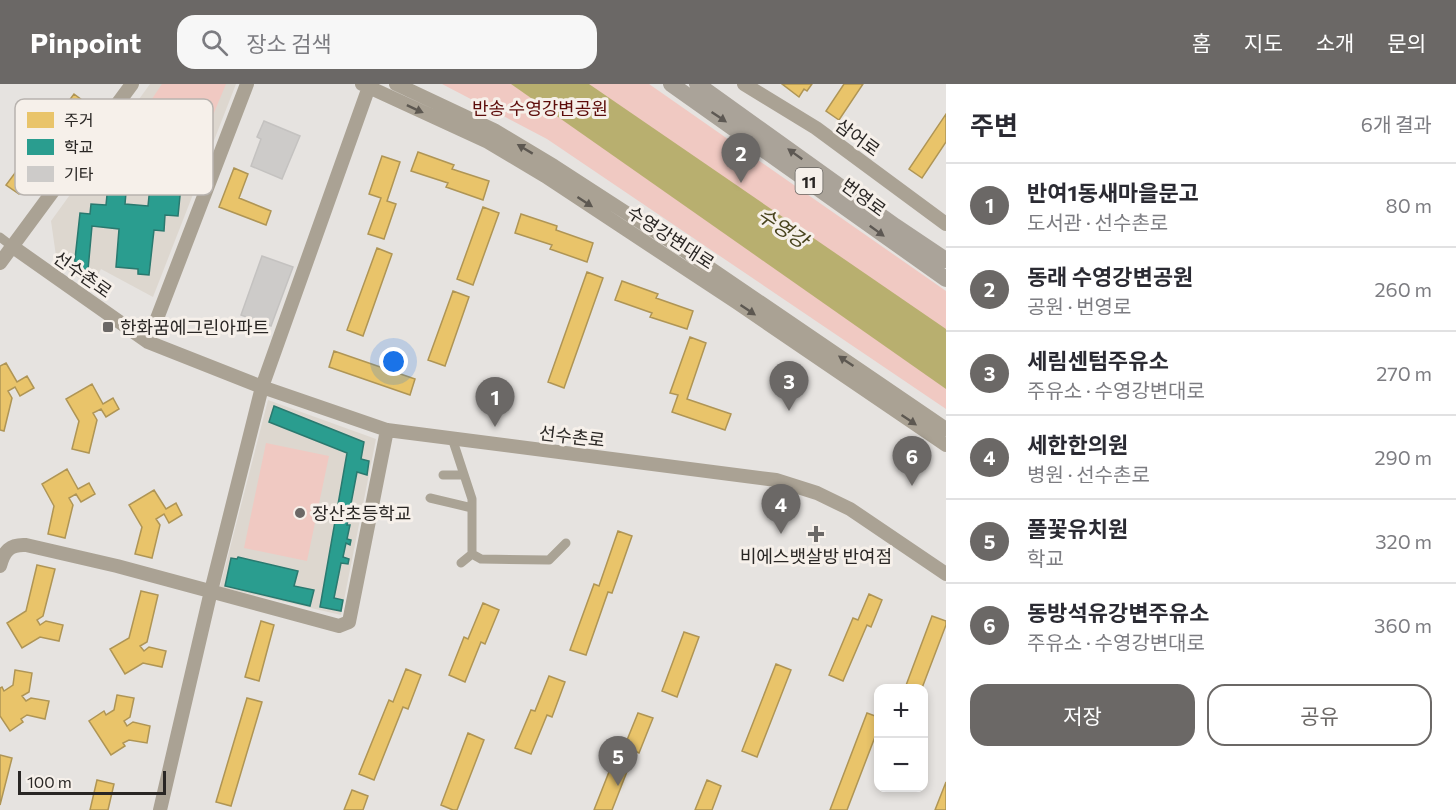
<!DOCTYPE html>
<html lang="ko">
<meta charset="utf-8">
<style>
:root{--surface:#fff;--page:#f7f7f7;--text:#2b2b33;--muted:#7c7c81;--line:#e1e1e2;--accent:#6b6866}
body{margin:0;font-family:Commissioner,"Noto Sans KR",sans-serif;background:var(--page);color:var(--text)}
.controls{position:absolute;right:18px;bottom:18px;display:grid;overflow:hidden;border-radius:12px;box-shadow:0 3px 9px #0003}
.controls button{width:54px;height:54px;display:grid;place-items:center;padding:0;border:0;border-bottom:2px solid var(--line);background:var(--surface);color:var(--text);font:30px sans-serif}
.scale{position:absolute;left:18px;bottom:15px;width:148px;box-sizing:border-box;padding-left:6px;border:3px solid #292624;border-top:0;font-size:16px;line-height:21px;white-space:nowrap;color:#292624;-webkit-text-stroke:4px #f6f0ea;paint-order:stroke}
.you{position:absolute;left:394px;top:278px;width:21px;height:21px;margin:-15px;border:4px solid #fff;border-radius:50%;background:#1a73e8;box-shadow:0 0 0 9px #1a73e833}
.badge{display:grid;place-items:center;width:39px;height:39px;border-radius:50%;background:var(--accent);color:#fff;font-size:20px;font-weight:700}
.pin{position:absolute;translate:-50% -50px;filter:drop-shadow(0 2px 3px #0008)}
.pin::after{content:'';position:absolute;top:32px;width:21px;height:18px;background:inherit;clip-path:polygon(0 0,100% 0,50% 100%)}
.list{margin:0;padding:0;list-style:none}
h2{display:flex;justify-content:space-between;align-items:center;height:78px;margin:0;padding:0 24px;font-size:26px}
h2 small{font-size:20px;font-weight:400;color:var(--muted)}
.list li{display:grid;grid-template-columns:39px 1fr auto;gap:18px;align-items:center;box-sizing:border-box;height:84px;padding:0 24px;border-top:2px solid var(--line)}
.list b{display:block;font-size:22px;white-space:nowrap}
.list p{margin:0;font-size:20px;white-space:nowrap;color:var(--muted)}
.list em{font-size:20px;font-style:normal;color:var(--muted)}
.actions{display:flex;gap:12px;padding:18px 24px}
.actions a{flex:1;padding:14px 0;border:2px solid var(--accent);border-radius:18px;text-align:center;font-size:21px;color:var(--accent)}
.actions .main{background:var(--accent);color:#fff}
.icon{flex:none;width:33px;height:33px;fill:none;stroke:currentColor;stroke-width:2;stroke-linecap:round;stroke-linejoin:round}
.map{position:relative;flex:none;width:946px;height:726px;overflow:hidden}
header{display:flex;align-items:center;gap:36px;box-sizing:border-box;height:84px;padding:0 30px;background:var(--accent);color:#fff}
header strong{font-size:28px}
nav{display:flex;gap:33px;margin-inline-start:auto;font-size:21px}
.search{width:420px;height:54px;background:var(--page);display:flex;align-items:center;gap:15px;box-sizing:border-box;padding:0 21px;border-radius:18px;color:var(--muted);font-size:22px}
main{display:flex}
aside{flex:1;background:var(--surface)}
.map>svg:first-child{display:block}
</style>
<header>
<strong>Pinpoint</strong>
<div class="search"><svg class="icon" aria-label="search" viewBox="0 0 24 24"><circle cx="10" cy="10" r="6"/><path d="M15 15l6 6"/></svg>장소 검색</div>
<nav><a>홈</a><a>지도</a><a>소개</a><a>문의</a></nav>
</header>
<main>
<div class="map">
<svg width="946" height="726" viewBox="0 0 946 726">
<rect width="100%" height="100%" fill="#e6e3e0"/>
<path fill="#ddd7cf" d="M150,0H236L153,213L101,185L91,203L57,179L51,137Z
M268,316L376,355L341,531L220,503Z"/>
<path fill="#f0c9c2" d="M162,0H226L198,67L133,43Z
M442,0H649L946,207V325L547,55Z
M266,359L329,372L307,477L244,464Z"/>
<path fill="#b8af6f" d="M511,0H589L946,245V305Z"/>
<path fill="#e9c46a" stroke="#af9555" stroke-width="1.5" d="M782,0H812L807,7L804,5L799,13Z
M844,0H863L839,36L826,27Z
M74,10L86,19L19,110L6,101Z
M946,30V58L922,94L909,85Z
M418,68L454,81L452,85L489,97L483,116L446,103L448,99L411,87Z
M382,72L400,78L387,117L396,120L384,155L368,150L381,114L369,110Z
M234,84L248,90L239,114L271,127L266,141L219,123Z
M483,123L499,129L473,201L457,195Z
M521,130L557,142L556,146L593,159L587,178L550,165L552,161L515,149Z
M377,164L392,170L363,252L347,246Z
M587,188L603,194L564,304L548,298Z
M622,197L658,210L656,214L693,227L687,245L650,233L652,229L615,216Z
M453,207L469,213L445,282L428,276Z
M690,253L706,259L687,315L731,330L725,346L672,328L678,311L670,309Z
M334,267L415,295L410,311L329,283Z
M6,279L17,298L27,292L34,304L20,312L15,303L8,307L12,314L4,347L0,346V282Z
M92,300L103,320L113,314L119,325L106,333L101,325L93,329L97,336L89,369L72,365L79,337L66,315Z
M67,385L78,405L89,399L95,410L81,418L76,410L69,414L73,421L65,454L48,450L54,422L42,400Z
M154,406L166,425L176,419L182,431L169,439L164,430L156,435L160,441L152,474L135,470L142,443L129,421Z
M618,447L632,452L612,509L608,508L586,571L570,566L594,500L599,502Z
M37,481L55,485L43,532L37,536L40,541L46,537L63,541L59,557L40,553L22,564L7,539L26,527Z
M141,507L158,511L147,558L140,562L144,567L149,563L166,567L162,583L143,579L125,590L110,565L129,554Z
M869,510L882,516L871,543L867,541L843,597L829,591L853,534L858,536Z
M483,519L499,526L485,560L481,558L465,598L449,591L464,553L468,555Z
M932,532L946,537V541L922,604H905Z
M261,537L274,541L259,597L245,593Z
M684,548L699,553L677,613L662,607Z
M776,580L791,586L757,673L742,667Z
M406,585L421,591L408,625L403,623L374,696L359,690L389,616L393,618Z
M15,586L32,589L29,608L22,612L26,617L31,614L49,617L45,635L27,631L21,635L23,638L10,647L0,632V604L2,603L4,607L13,601Z
M549,592L565,598L552,633L547,631L531,670L515,664L531,626L535,627Z
M117,611L134,614L130,633L124,637L127,642L133,638L150,642L147,659L129,656L123,659L125,662L111,671L89,637L104,627L106,631L114,626Z
M247,614L262,618L231,722L216,718Z
M638,629L653,634L639,669L635,667L612,726H594L620,660L625,661Z
M867,629L878,633V645L847,726H830Z
M468,649L484,656L457,726H453L441,721Z
M0,671L12,674L0,721Z
M97,696L114,700L108,726H90Z
M707,696L721,702L712,726H695Z
M946,698V726H935Z
M352,706L368,712L363,726H344Z"/>
<path fill="#2a9d8f" stroke="#2a796f" stroke-width="1.5" d="M112,60L130,62L125,120L148,122L154,63L167,64V71L184,72L178,132L165,131L164,147L154,146L149,191L138,190V185L116,183L119,145L92,142L88,186L74,184L80,129L90,130L91,120L106,121Z
M274,322L364,358L361,375L369,377L367,391L357,388L347,441H350L347,455L351,456L350,461L346,459L343,473L349,475L348,480L341,479L334,514L343,516L341,527L320,523L347,369L269,338Z
M238,473L298,487L294,502L314,506L310,522L225,502L231,474L237,475Z"/>
<path fill="#cdcbc9" stroke="#c4c2c0" stroke-width="1.5" d="M264,37L300,52L282,95L251,82L261,55L257,53Z
M262,172L293,183L271,242L241,231Z"/>
<g fill="none" stroke-linecap="round" stroke-linejoin="round">
<path stroke="#aaa395" stroke-width="9" d="M0,153L13,163
M452,354L472,415V470L461,479
M443,391H464
M430,414L472,424
M472,470L481,475L549,476L566,459"/>
<path stroke="#aaa294" stroke-width="14" d="M362,0L488,58L545,92L736,218L946,361
M396,0L494,46L554,82L679,163L946,345
M744,0L816,44L946,140
M13,163L148,258L262,303L387,346L776,396L817,409L850,425L946,490
M0,179L132,0
M148,258L247,0
M0,482C4,467 10,460 26,461L117,482L339,542L349,538L387,346
M160,726L211,507L262,303L370,0"/>
<path stroke="#aaa399" stroke-width="16" d="M671,0L946,195
M697,0L895,142L946,176"/>
</g>
<defs><path id="oneway-solid" d="M-6-.8H1V-3.2L6.5 0L1 3.2V.8H-6Z" transform="scale(1.5)"/></defs>
<g fill="#5d5851">
<use href="#oneway-solid" transform="translate(415 25) rotate(25)"/>
<use href="#oneway-solid" transform="translate(525 65) rotate(-149)"/>
<use href="#oneway-solid" transform="translate(585 118) rotate(33)"/>
<use href="#oneway-solid" transform="translate(748 226) rotate(34)"/>
<use href="#oneway-solid" transform="translate(846 277) rotate(-146)"/>
<use href="#oneway-solid" transform="translate(909 336) rotate(34)"/>
</g>
<g fill="#5d5853">
<use href="#oneway-solid" transform="translate(719 33) rotate(34)"/>
<use href="#oneway-solid" transform="translate(795 70) rotate(-144)"/>
<use href="#oneway-solid" transform="translate(877 147) rotate(36)"/>
</g>
<g fill="#6b6866" stroke="#f6f0ea" stroke-width="2">
<rect x="102" y="237" width="12" height="12" rx="3"/>
<circle cx="300" cy="429" r="6"/>
<path d="M813 441h6v6h6v6h-6v6h-6v-6h-6v-6h6z"/>
</g>
<g text-anchor="middle" dominant-baseline="central" stroke-width="6" stroke-linejoin="round" paint-order="stroke">
<rect fill="#f6f0ea" stroke="#66635f" stroke-width="1.5" x="795.5" y="84" width="27" height="26" rx="4.5"/>
<g font-size="16" font-weight="bold" fill="#292624">
<text x="809" y="97">11</text>
</g>
<g font-size="18" fill="#5d0c0a" stroke="#f6f0ea">
<text x="540" y="24">반송 수영강변공원</text>
</g>
<g font-size="18" fill="#292624" stroke="#f6f0ea">
<text transform="translate(858 53) rotate(36)">삼어로</text>
<text transform="translate(864 113) rotate(36)">번영로</text>
<text transform="translate(671 153) rotate(33)">수영강변대로</text>
<text transform="translate(83 190) rotate(35)">선수촌로</text>
<text transform="translate(572 352) rotate(7)">선수촌로</text>
</g>
<g font-size="18" fill="#292624" stroke="#f6f0ea" text-anchor="start">
<text x="120" y="243">한화꿈에그린아파트</text>
<text x="312" y="429">장산초등학교</text>
<text x="816" y="472" text-anchor="middle">비에스뱃살방 반여점</text>
</g>
<g font-size="20" font-style="italic" fill="#48431d" stroke="#f6f0ea">
<text transform="translate(783 143) rotate(34)">수영강</text>
</g>
</g>
<rect x="15" y="15" width="198" height="96" rx="9" fill="#f6f0ea" stroke="#b8b3af" stroke-width="1.5"/>
<rect x="27" y="28" width="27" height="16" fill="#e9c46a"/>
<rect x="27" y="55" width="27" height="16" fill="#2a9d8f"/>
<rect x="27" y="82" width="27" height="16" fill="#cdcbc9"/>
<g font-size="16" fill="#292624">
<text x="64" y="42">주거</text>
<text x="64" y="69">학교</text>
<text x="64" y="96">기타</text>
</g>
</svg>
<div class="controls">
<button>+</button>
<button>−</button>
</div>
<div class="scale">100 m</div>
<div class="you"></div>
<div class="pin badge" style="left:495px;top:343px">1</div>
<div class="pin badge" style="left:741px;top:99px">2</div>
<div class="pin badge" style="left:789px;top:327px">3</div>
<div class="pin badge" style="left:781px;top:450px">4</div>
<div class="pin badge" style="left:618px;top:702px">5</div>
<div class="pin badge" style="left:912px;top:402px">6</div>
</div>
<aside>
<h2>주변<small>6개 결과</small></h2>
<ul class="list">
<li><span class="badge">1</span><div><b>반여1동새마을문고</b><p>도서관 · 선수촌로</p></div><em>80 m</em></li>
<li><span class="badge">2</span><div><b>동래 수영강변공원</b><p>공원 · 번영로</p></div><em>260 m</em></li>
<li><span class="badge">3</span><div><b>세림센텀주유소</b><p>주유소 · 수영강변대로</p></div><em>270 m</em></li>
<li><span class="badge">4</span><div><b>세한한의원</b><p>병원 · 선수촌로</p></div><em>290 m</em></li>
<li><span class="badge">5</span><div><b>풀꽃유치원</b><p>학교</p></div><em>320 m</em></li>
<li><span class="badge">6</span><div><b>동방석유강변주유소</b><p>주유소 · 수영강변대로</p></div><em>360 m</em></li>
</ul>
<div class="actions"><a class="main">저장</a><a>공유</a></div>
</aside>
</main>
